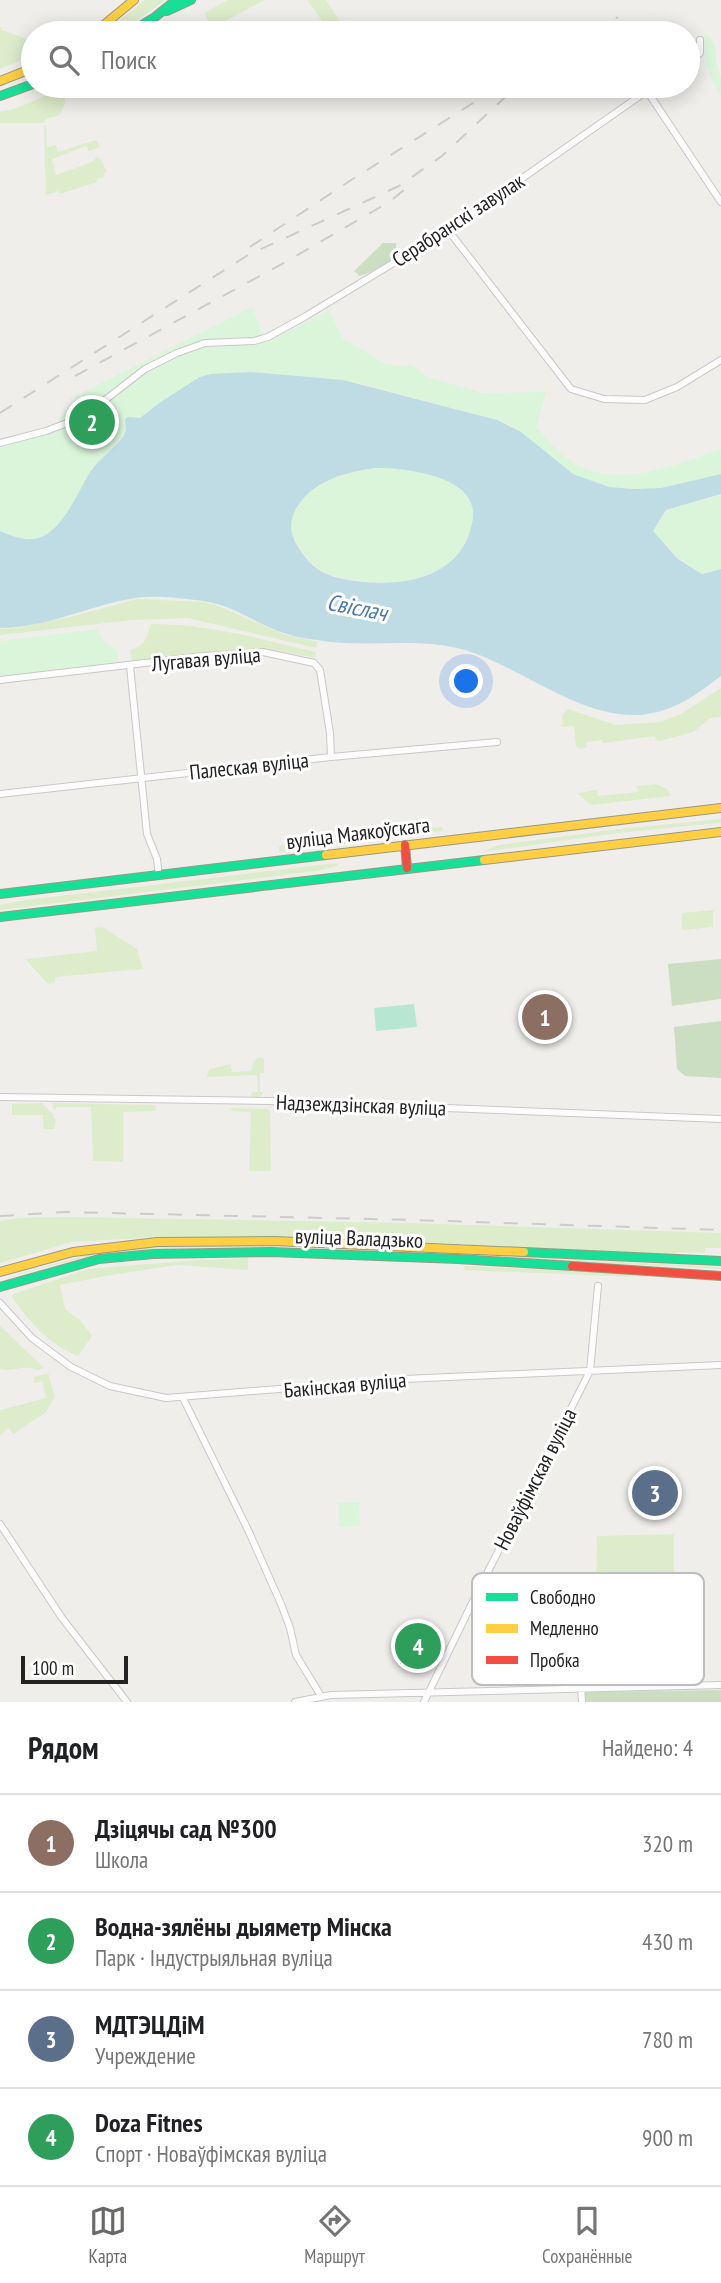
<!DOCTYPE html>
<html lang="ru">
<meta charset="utf-8">
<style>
:root{--surface:#fff;--page:#f2f2f2;--text:#202124;--muted:#757577;--line:#e0e0e0;--accent:#6a6968}
body{margin:0;font-family:"PT Sans Narrow",sans-serif;background:var(--page);color:var(--text)}
.scale{position:absolute;left:21px;bottom:18px;width:107px;box-sizing:border-box;padding-left:7px;border:4px solid #222;border-top:0;font-size:19px;line-height:24px;white-space:nowrap;color:#222;-webkit-text-stroke:5px #fff;paint-order:stroke}
.you{position:absolute;left:467px;top:682px;width:24px;height:24px;margin:-18px;border:5px solid #fff;border-radius:50%;background:#1a73e8;box-shadow:0 0 0 10px #1a73e833}
.badge{display:grid;place-items:center;width:46px;height:46px;border-radius:50%;background:var(--accent);color:#fff;font-size:23px;font-weight:700}
.pin{position:absolute;translate:-50% -50%;border:4px solid #fff;box-shadow:0 2px 7px #0006}
.list{margin:0;padding:0;list-style:none}
h2{display:flex;justify-content:space-between;align-items:center;height:91px;margin:0;padding:0 28px;font-size:30px}
h2 small{font-size:23px;font-weight:400;color:var(--muted)}
.list li{display:grid;grid-template-columns:46px 1fr auto;gap:21px;align-items:center;box-sizing:border-box;height:98px;padding:0 28px;border-top:2px solid var(--line)}
.list b{display:block;font-size:26px;white-space:nowrap}
.list p{margin:0;font-size:23px;white-space:nowrap;color:var(--muted)}
.list em{font-size:23px;font-style:normal;color:var(--muted)}
.icon{flex:none;width:38px;height:38px;fill:none;stroke:currentColor;stroke-width:2;stroke-linecap:round;stroke-linejoin:round}
.map{position:relative;flex:none;width:721px;height:1702px;overflow:hidden}
.search{position:absolute;background:var(--surface);box-shadow:0 4px 18px #0003;left:21px;right:21px;top:21px;height:77px;display:flex;align-items:center;gap:18px;box-sizing:border-box;padding:0 24px;border-radius:38px;color:var(--muted);font-size:26px}
.sheet{height:483px;background:var(--surface)}
nav{display:flex;justify-content:space-around;align-items:center;box-sizing:border-box;height:98px;border-top:2px solid var(--line);background:var(--surface);font-size:19px;color:var(--muted)}
nav a{display:grid;justify-items:center;gap:4px}
nav .on{color:var(--accent)}
.map>svg:first-child{display:block}
</style>
<div class="map">
<svg width="721" height="1702" viewBox="0 0 721 1702">
<rect width="100%" height="100%" fill="#f0eeeb"/>
<path fill="#ddeccb" d="M145,0H165L120,33H103Z
M228,0H265L212,28L204,13Z
M307,0H326L347,32L331,33Z
M0,26L2,30L33,41V55L0,69Z
M56,91C70,96 65,106 59,115L46,119L44,123H0V112L17,108Z
M44,125H46L47,147L56,145L58,152L96,140L100,147L89,151L86,146L52,159L56,175L92,162L97,157L101,160L107,172L103,173L105,177L97,179V182L60,194L59,191L46,195Z
M137,599L204,602L216,605L283,634L318,642L316,648L188,618L133,620L0,635V629L18,628L74,616Z
M151,624C208,624 260,639 316,652L315,658L264,648L132,663L130,650C146,646 146,638 151,624Z
M721,688V717L710,718L693,732L660,741L656,740L655,736L603,743L602,740L587,742V747L580,749L576,746L574,726L562,727L561,725H563L562,715L568,709L616,725L660,722L681,714Z
M656,784L667,789L671,796L591,805L577,793L597,790L598,796L638,792L637,786Z
M721,819V823H718L619,833L482,852L498,845L619,829Z
M442,827L444,831L279,852V847L282,845Z
M337,863L338,866L316,871L0,910V905L26,900Z
M713,910V927L682,930V913Z
M102,927L137,949L143,969L55,977V982L48,984L27,961L26,959L97,951L95,928Z
M260,1057L264,1059V1073H260V1092H264L261,1096L255,1098L251,1095V1092H258L257,1075L207,1077L209,1069L231,1064L232,1072L251,1071L254,1061Z
M42,1103L54,1115L53,1117L56,1120L54,1129H43V1115H12V1104Z
M52,1103L153,1105L156,1106L155,1111L123,1112V1162L93,1161L91,1107H57L54,1110Z
M232,1108L268,1109L270,1112L271,1171H249L251,1112L231,1111Z
M66,1217L405,1223L721,1233V1248H705V1253L680,1252L666,1255L404,1241L248,1237H157L72,1242L0,1263V1221L20,1218Z
M275,1245L721,1267V1269L275,1246L152,1249L94,1255L4,1278L94,1253L151,1247Z
M248,1258V1270L177,1265L105,1276L60,1285L65,1309L80,1320L92,1336L78,1356C51,1346 28,1321 12,1297L13,1294L89,1269L184,1261Z
M466,1266L631,1274L635,1277L463,1270Z
M0,1326L44,1368L38,1370C20,1364 16,1373 0,1369Z
M48,1373L55,1397L45,1413L13,1434L9,1428L0,1436V1410L46,1398L42,1381L34,1383V1377Z
M674,1534V1589L596,1590L597,1536Z"/>
<path fill="#cbdec1" d="M383,243H396C399,263 375,270 360,276L354,271Z
M721,959V999L672,1006L668,964Z
M721,1021V1078L685,1076L677,1069L674,1027Z
M721,1690V1702H585L584,1692Z"/>
<path fill="#daf5da" d="M705,32L715,43L716,60L721,79V96C707,73 703,59 705,32Z
M252,307L266,343L329,310L342,338L385,364L413,366L428,377L483,393L546,392L536,428C548,439 559,454 573,462C618,491 676,464 721,449V474L661,488L645,490L609,487L573,474L510,425L497,420L358,383L251,372L204,376L162,401L140,418L125,419L126,430L124,436C114,447 102,456 94,468C80,487 64,528 42,537C28,543 14,536 0,531V446L58,430V420L76,398L92,388Z
M375,468C407,468 475,474 474,519C474,525 470,534 467,539C448,582 396,586 356,580C344,578 330,576 320,570C311,565 305,555 299,547C289,535 289,520 297,507C314,480 345,473 375,468Z
M721,495V569L701,573L679,558L653,531L667,510Z
M97,629L104,641L118,651V662L0,676V641Z
M359,1502L360,1526L339,1527L338,1503Z"/>
<path fill="#b7e6d2" d="M414,1004L417,1027L376,1031L374,1008Z"/>
<path fill="#bfdbe3" fill-rule="evenodd" d="M251,372L343,380L497,420L521,432L573,474L609,487L633,489L661,488L721,474V494L666,510L653,531L678,559L702,574L721,569V676C704,689 687,702 667,709C597,735 529,669 465,650C417,636 366,649 317,640C301,638 286,635 271,628C248,618 228,604 203,601C180,598 151,594 129,599C86,607 45,628 0,628V531C10,535 21,540 32,539C60,538 77,493 90,472C100,458 113,449 124,436L126,430L125,419L127,417L140,418L162,401L200,377L211,374ZM375,468C407,468 484,476 472,524C460,579 403,587 355,581C342,579 325,576 315,567C308,562 303,554 298,547C289,533 289,521 297,507C314,480 346,472 375,468Z"/>
<g fill="none" stroke-linecap="round" stroke-linejoin="round">
<g stroke="#c9c8c7" stroke-width="8">
<path id="street" d="M688,62L700,53V40
M647,91L721,202
M448,230L571,389L604,399L645,400L677,387L721,360
M0,443L46,431L83,417L145,369L177,353L205,343L254,341L268,337L306,316L448,230L654,86
M130,666L147,834L157,859L159,876
M0,680L204,656L263,652L314,663L320,670L330,733L331,757
M0,794L331,757L497,742
M0,1097L268,1101L721,1119
M0,1303L32,1338L71,1367L110,1386L166,1398L404,1379L721,1365
M183,1398L249,1532L281,1604L290,1628L296,1655L321,1696
M0,1524L62,1618L127,1702
M581,1687L582,1702
M295,1702L331,1695L721,1685
M424,1702L476,1595L590,1371L598,1286"/>
</g>
<g stroke="#999a82" stroke-width="10">
<path id="fast" d="M167,11L191,0
M129,33L155,17L176,0
M0,96L33,84
M0,894L326,855
M0,917L484,860
M524,1252L721,1261
M0,1287L99,1259L153,1254L271,1252L458,1259L572,1266"/>
</g>
<g stroke="#999a82" stroke-width="10">
<path id="slow" d="M94,33L134,0
M0,81L33,68
M326,855L721,808
M484,860L721,832
M0,1272L73,1252L157,1242L274,1241L524,1252"/>
</g>
<g stroke="#999a82" stroke-width="10">
<path id="jam" d="M405,845L407,868
M572,1266L721,1276"/>
</g>
<use href="#street" stroke="#fdfcfc" stroke-width="6"/>
<use href="#fast" stroke="#16e098" stroke-width="8"/>
<use href="#slow" stroke="#ffcf43" stroke-width="8"/>
<use href="#jam" stroke="#f24e42" stroke-width="8"/>
<path stroke="#ccc" stroke-width="2" stroke-dasharray="14 14" stroke-linecap="butt" d="M592,33L618,17
M250,247L348,182L500,86
M75,376L282,264L389,202L404,190
M0,413L248,255L399,186L442,156L517,86
M0,1216L65,1212L414,1220L721,1230"/>
</g>
<g text-anchor="middle" dominant-baseline="central" stroke-width="6" stroke-linejoin="round" paint-order="stroke">
<g font-size="21" fill="#222" stroke="#fff">
<text transform="translate(458 220) rotate(-33)">Серабранскі завулак</text>
<text transform="translate(206 659) rotate(-5)">Лугавая вуліца</text>
<text transform="translate(249 766) rotate(-6)">Палеская вуліца</text>
<text transform="translate(358 833) rotate(-7)">вуліца Маякоўскага</text>
<text transform="translate(361 1105) rotate(2)">Надзеждзінская вуліца</text>
<text transform="translate(359 1238) rotate(2)">вуліца Валадзько</text>
<text transform="translate(345 1385) rotate(-5)">Бакінская вуліца</text>
<text transform="translate(535 1479) rotate(-63)">Новаўфімская вуліца</text>
</g>
<g font-size="23" font-style="italic" fill="#4a7aab" stroke="#fff">
<text transform="translate(357 607) rotate(11)">Свіслач</text>
</g>
</g>
<rect x="472" y="1573" width="232" height="112" rx="10" fill="#fff" stroke="#bdbdbd" stroke-width="2"/>
<rect x="486" y="1593" width="32" height="8" fill="#16e098"/>
<rect x="486" y="1624" width="32" height="9" fill="#ffcf43"/>
<rect x="486" y="1656" width="32" height="8" fill="#f24e42"/>
<g font-size="19" fill="#222">
<text x="530" y="1604">Свободно</text>
<text x="530" y="1635">Медленно</text>
<text x="530" y="1667">Пробка</text>
</g>
</svg>
<div class="scale">100 m</div>
<div class="you"></div>
<div class="pin badge" style="left:545px;top:1017px;background:#8d6e63">1</div>
<div class="pin badge" style="left:92px;top:422px;background:#2e9e5b">2</div>
<div class="pin badge" style="left:655px;top:1493px;background:#5c6f8a">3</div>
<div class="pin badge" style="left:418px;top:1646px;background:#2e9e5b">4</div>
<div class="search"><svg class="icon" aria-label="search" viewBox="0 0 24 24"><circle cx="10" cy="10" r="6"/><path d="M15 15l6 6"/></svg>Поиск</div>
</div>
<section class="sheet">
<h2>Рядом<small>Найдено: 4</small></h2>
<ul class="list">
<li><span class="badge" style="background:#8d6e63">1</span><div><b>Дзіцячы сад №300</b><p>Школа</p></div><em>320 m</em></li>
<li><span class="badge" style="background:#2e9e5b">2</span><div><b>Водна-зялёны дыяметр Мінска</b><p>Парк · Індустрыяльная вуліца</p></div><em>430 m</em></li>
<li><span class="badge" style="background:#5c6f8a">3</span><div><b>МДТЭЦДіМ</b><p>Учреждение</p></div><em>780 m</em></li>
<li><span class="badge" style="background:#2e9e5b">4</span><div><b>Doza Fitnes</b><p>Спорт · Новаўфімская вуліца</p></div><em>900 m</em></li>
</ul>
</section>
<nav>
<a class="on"><svg class="icon" aria-label="map" viewBox="0 0 24 24"><path d="M3 6l6-2 6 2 6-2v14l-6 2-6-2-6 2zM9 4v14M15 6v14"/></svg>Карта</a>
<a><svg class="icon" aria-label="directions" viewBox="0 0 24 24"><path d="M12 3l9 9-9 9-9-9zM9 14v-3h6M13 9l2 2-2 2"/></svg>Маршрут</a>
<a><svg class="icon" aria-label="saved" viewBox="0 0 24 24"><path d="M7 4h10v16l-5-4-5 4z"/></svg>Сохранённые</a>
</nav>
